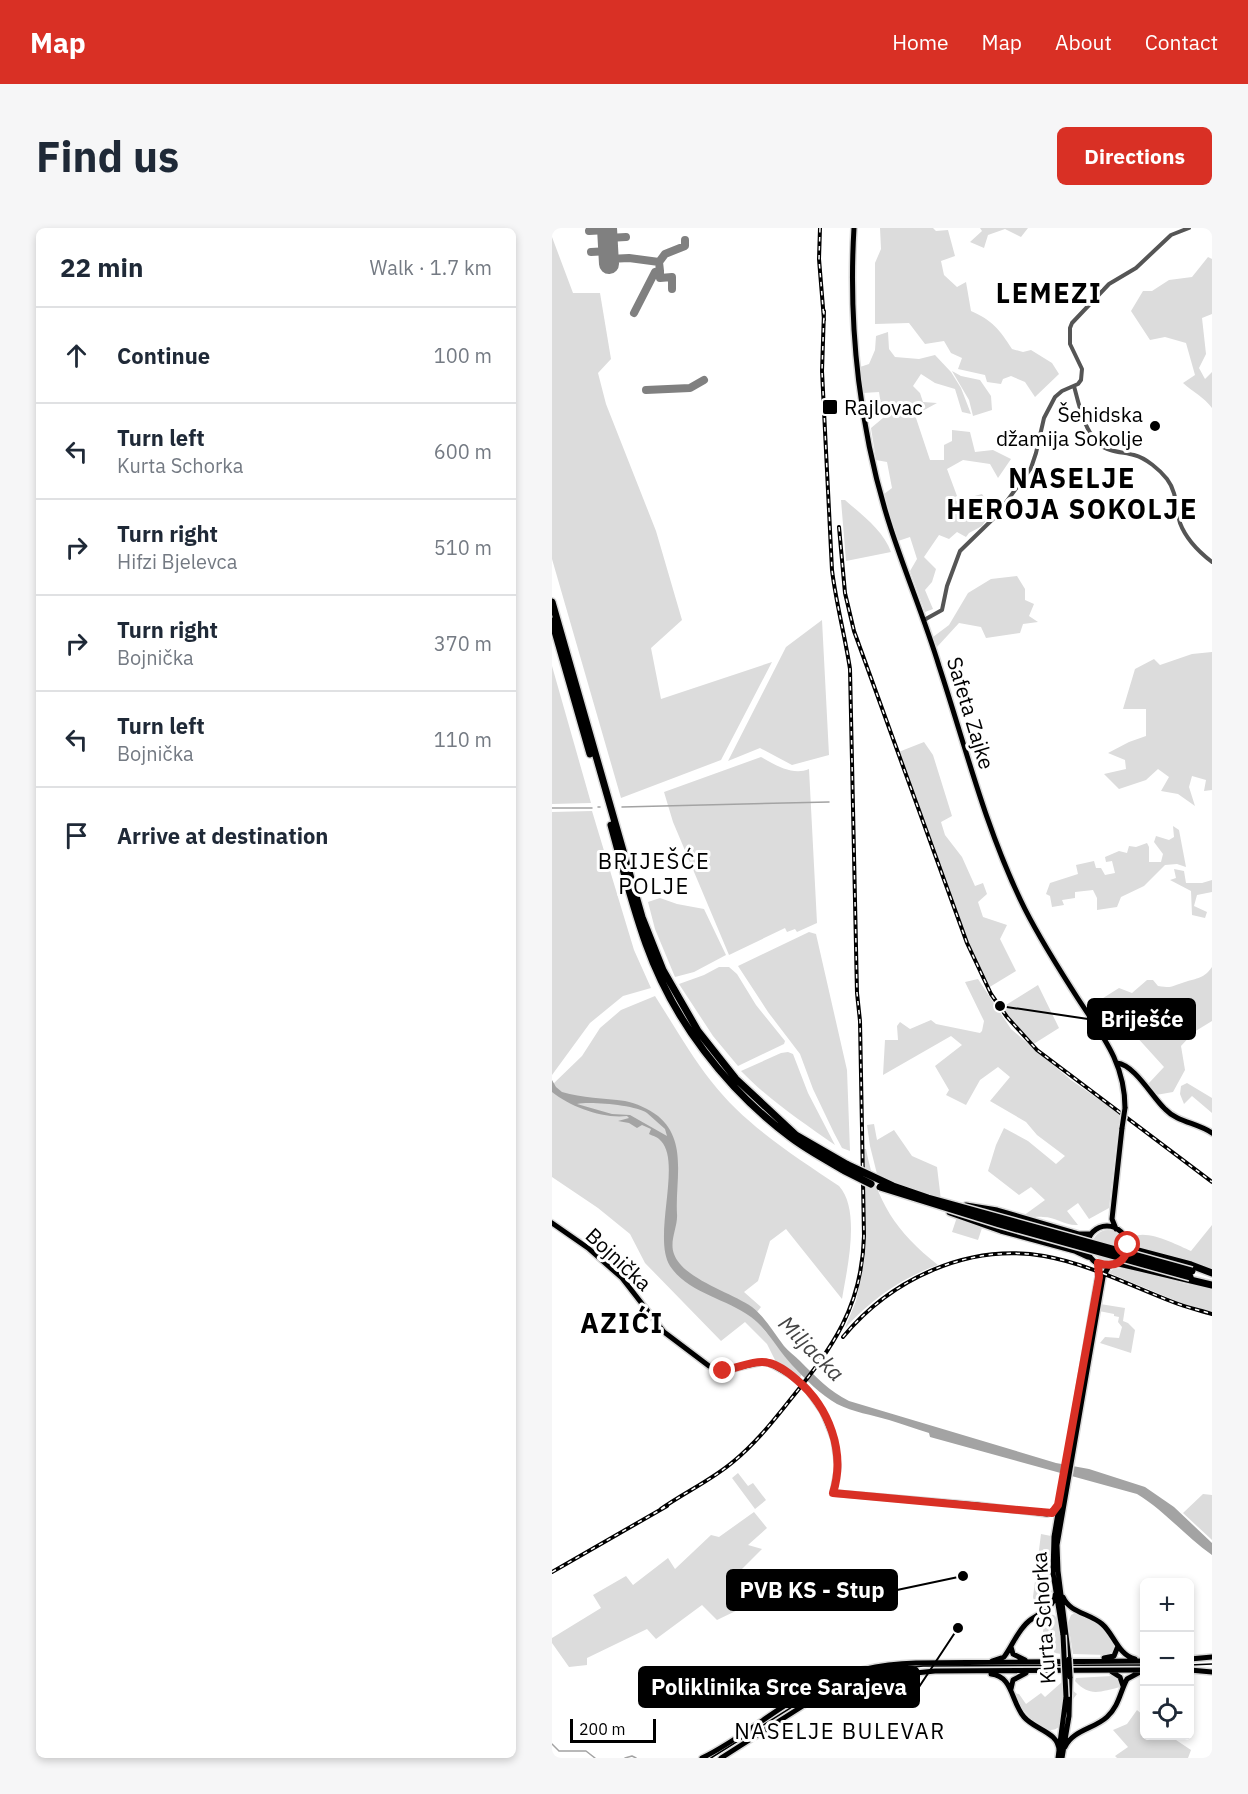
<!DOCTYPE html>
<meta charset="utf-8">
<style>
:root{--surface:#fff;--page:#f6f6f7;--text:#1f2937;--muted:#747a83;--line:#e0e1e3;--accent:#d93025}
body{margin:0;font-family:"IBM Plex Sans",sans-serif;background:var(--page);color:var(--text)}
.controls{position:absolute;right:18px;bottom:18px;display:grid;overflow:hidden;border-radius:9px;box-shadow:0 3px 9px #0003}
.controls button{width:54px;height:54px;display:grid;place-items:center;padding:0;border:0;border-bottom:2px solid var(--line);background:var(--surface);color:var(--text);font:30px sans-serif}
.scale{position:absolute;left:18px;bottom:15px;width:86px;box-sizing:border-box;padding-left:6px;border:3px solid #000;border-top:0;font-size:16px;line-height:21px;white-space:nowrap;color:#000;-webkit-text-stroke:4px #fff;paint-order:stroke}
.stop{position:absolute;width:18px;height:18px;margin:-14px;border:4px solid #d93025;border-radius:50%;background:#fff}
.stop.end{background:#d93025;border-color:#fff;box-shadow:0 2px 6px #0008}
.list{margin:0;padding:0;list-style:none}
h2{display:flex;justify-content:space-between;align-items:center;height:78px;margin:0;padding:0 24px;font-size:26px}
h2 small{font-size:20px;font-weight:400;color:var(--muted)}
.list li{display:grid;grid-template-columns:39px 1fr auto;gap:18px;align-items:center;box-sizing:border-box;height:96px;padding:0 24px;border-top:2px solid var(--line)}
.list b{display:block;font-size:22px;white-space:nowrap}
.list p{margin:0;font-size:20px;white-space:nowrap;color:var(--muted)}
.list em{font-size:20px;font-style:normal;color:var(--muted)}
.icon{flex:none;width:33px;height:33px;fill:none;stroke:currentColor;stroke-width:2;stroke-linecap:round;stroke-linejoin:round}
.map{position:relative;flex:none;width:660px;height:1530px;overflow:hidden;border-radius:9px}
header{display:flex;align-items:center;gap:36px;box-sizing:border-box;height:84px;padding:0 30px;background:var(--accent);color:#fff}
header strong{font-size:28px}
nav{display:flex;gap:33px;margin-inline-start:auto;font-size:21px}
.intro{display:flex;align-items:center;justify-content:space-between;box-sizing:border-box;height:144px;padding:0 36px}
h1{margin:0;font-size:42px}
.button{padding:15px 27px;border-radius:9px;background:var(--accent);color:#fff;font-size:21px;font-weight:700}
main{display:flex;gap:36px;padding:0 36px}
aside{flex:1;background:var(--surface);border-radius:9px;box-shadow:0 3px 9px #0003}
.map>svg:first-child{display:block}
</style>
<header>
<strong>Map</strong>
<nav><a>Home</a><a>Map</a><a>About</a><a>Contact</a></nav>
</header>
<div class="intro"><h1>Find us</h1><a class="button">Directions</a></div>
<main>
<aside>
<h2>22 min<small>Walk · 1.7 km</small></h2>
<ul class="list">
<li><svg class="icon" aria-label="ahead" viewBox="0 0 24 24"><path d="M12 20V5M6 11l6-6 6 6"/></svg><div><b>Continue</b></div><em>100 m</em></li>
<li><svg class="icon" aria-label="left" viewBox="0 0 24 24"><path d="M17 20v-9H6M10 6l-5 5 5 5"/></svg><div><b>Turn left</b><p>Kurta Schorka</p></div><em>600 m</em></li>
<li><svg class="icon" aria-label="right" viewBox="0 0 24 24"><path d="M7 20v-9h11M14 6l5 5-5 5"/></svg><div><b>Turn right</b><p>Hifzi Bjelevca</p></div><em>510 m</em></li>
<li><svg class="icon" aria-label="right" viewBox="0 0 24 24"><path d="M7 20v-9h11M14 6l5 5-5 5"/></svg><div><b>Turn right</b><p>Bojnička</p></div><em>370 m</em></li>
<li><svg class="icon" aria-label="left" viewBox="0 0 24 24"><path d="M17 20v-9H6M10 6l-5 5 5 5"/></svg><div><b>Turn left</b><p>Bojnička</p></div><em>110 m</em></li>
<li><svg class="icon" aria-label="arrive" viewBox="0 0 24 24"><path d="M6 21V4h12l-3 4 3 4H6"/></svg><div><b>Arrive at destination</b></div></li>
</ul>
</aside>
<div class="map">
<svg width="660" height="1530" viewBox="0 0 660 1530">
<rect width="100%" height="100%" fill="#fff"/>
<path fill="#dcdcdc" d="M328,0H381L384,3L396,2L403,28L389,33L392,47L405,59L414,54L419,83C440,92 448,102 460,121L471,124L479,122L500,135L507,146L483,169L473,154L459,148L451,151L449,156L435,154L433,147L406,141L410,130L399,125L392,113L373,116L357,95L323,96V35L329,21Z
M428,0H476L469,9L453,1L436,7L432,20L418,14L430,3Z
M0,9L21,65H48L59,131L46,145L54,176L104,303L130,392L99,420L109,471L220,434L169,532L69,570L0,331Z
M656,29L660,31V86L650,90L654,126L647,140L653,151L660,144V180C652,169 641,164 631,155L643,147L634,115L613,109L598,112L579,83L591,63H600L617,52L640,49Z
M336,104L337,121L343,129L367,131L383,127L399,144L409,160L419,186L410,184L403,161L383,155L369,146L361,158L368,165L371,174L385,175L363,187L378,232H392V217L400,213V202L418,204L423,224L441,222L459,231L446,250L438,236L411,232L395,241L405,268L403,269L404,273L430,266L441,282L430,298L417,305L414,309L405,304L397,311L387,307L372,329L384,341L380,354L373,362L381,381L373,384L358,343L365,331L358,309L346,313L332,266L340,260L335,234L324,232L319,200L331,190L327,164L311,165L308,139L317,136L323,122L324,108Z
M400,143L409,148L428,152L439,168L440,182L421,188L417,172Z
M289,272H293C309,286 332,303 339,324L294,333Z
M465,348L473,361V372L482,376L477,388L486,394L471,396L468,405L434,410L429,399L407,395L385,419L381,409L397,397L416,365L439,351Z
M270,392L277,527L240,537L208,520L176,533L234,419Z
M660,424V562L652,563L654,552L640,548L637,559L643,578L626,566L609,563L617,549L606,541L594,552L567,561L552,546L574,541L573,532L556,525L577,514L594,508V481H571L583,441L602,431L608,437L640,426Z
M0,438L39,575L0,576Z
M372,514L381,527L400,588L389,594L393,607L410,629L423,658L431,655L435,666L426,674L431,689L455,697L448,711L464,743L436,760C396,686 379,601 344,525Z
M209,529C223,537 241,548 257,541L265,695L245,704L243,701L235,704L233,700L177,727L121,594L112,564Z
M40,583L82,722L99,760L71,768L38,795L0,847V584Z
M621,598L627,602L634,639L625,636L613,637L592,658L569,669L565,679L545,682V670L541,662L523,664V670L510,672L512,677L500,679L498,668L494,666L498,655L526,646L524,637L542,633L544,640H549L553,647L563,645L560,633L554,634L553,629L567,623L575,625L577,618L584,619L595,615L597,619V634H609L611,626L602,614L604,608L617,612L622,609Z
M622,641L632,643L634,655H650L660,652V664L645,667L642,678L655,684L653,690L640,687L639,663L618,652L624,650Z
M108,670L125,676L152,681L174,727L142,744L123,749L103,701L96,674Z
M257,704L264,706L295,842L298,923L290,920L282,905L261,861L248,826L216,784L186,738Z
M167,739H177L185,746L204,777L233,813L232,816L186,838L161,808L127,756L152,747Z
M660,739V793L642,804L629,818L633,842L621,864L604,867L598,861L597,855L612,839L563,785L548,772L567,760L580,765L595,752H601L606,758C621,760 617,759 630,755C643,750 651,752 660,739Z
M426,751L459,801L519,852L568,886L557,980L537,991L526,975L515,983L526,997C513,998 504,989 491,989C483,988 479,991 471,988L493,972L479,959L467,967L436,943L444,917L452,900L476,913L504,936L513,928L485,907L474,894L438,873L458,849L446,839L428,852L414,877L394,867L397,862L383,838L410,817L399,808L331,847L333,812H346L345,798L348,794L358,801L379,792L384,796L428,805L430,803L432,793L413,754Z
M486,757L507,800L480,817L449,780Z
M103,768C121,796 138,826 159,853C193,897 241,927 287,958C309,982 295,1041 290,1071L234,1001L218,1013L206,1053L192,1064L209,1079L201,1089L250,1146L246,1153L225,1136L215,1116L193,1094L169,1113L93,1035L78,1006L46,980L0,949V857L30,828L48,800L69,782Z
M236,824L241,826L256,865L283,917C250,894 217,872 189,843L229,825Z
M635,855L660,870V885L640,868L632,876L628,866L629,858Z
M322,896L325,912L342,902L360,928L385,939L389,972L326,950L318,918L315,897Z
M312,921H314C324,973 344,1004 386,1037C349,1050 320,1071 293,1100L304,1073L313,1028Z
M405,989L431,997L426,1012L400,1004Z
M660,997V1044L588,1021L579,1013L581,1009C595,1001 625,1017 639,1023Z
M540 1018a16 16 0 1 1 32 0a16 16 0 1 1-32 0Z
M562,1040L577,1041L634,1056L660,1060V1084L629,1075L557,1045Z
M548,1076L573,1080L571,1093L576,1095L583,1102L579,1125L548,1115L553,1109L567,1110L570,1099L566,1094L567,1089L562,1088V1086L547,1083Z
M186,1245L196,1258L201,1255L214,1272L203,1281L180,1250Z
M651,1266L660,1267V1312L631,1285Z
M202,1284L215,1300L196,1317L210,1321L188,1343L196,1352L182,1364L192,1379L165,1392L150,1377L104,1411L95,1401L35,1430V1437L17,1439L0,1415V1410L49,1380L41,1367L74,1348L81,1357L116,1330L123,1341L159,1307L167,1309Z
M489,1306L499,1308L498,1345L500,1365L499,1374L482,1373L481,1369Z
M523,1385C544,1387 553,1403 564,1418L563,1422L554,1427L521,1426L516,1395L519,1387Z
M496,1386L502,1387L505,1390L510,1426L502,1425L501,1408L493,1407L491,1405L492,1387Z
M592,1434V1440H522V1435Z
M560,1448L567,1451L569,1459C549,1463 538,1470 523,1453L524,1450Z
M510,1454L525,1466L510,1485L508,1498C491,1514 468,1479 462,1465L467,1466L474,1476L489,1465L493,1469Z
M585,1482L592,1488V1508H618L639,1522L636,1530H565L563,1528L576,1519L561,1502L575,1496Z"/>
<path fill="#a3a3a3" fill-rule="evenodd" d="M0,852L4,859L10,864C30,870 52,870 73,873C84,875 97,881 106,888C136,913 123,952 125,986C126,999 117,1013 122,1026C131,1051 179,1064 200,1079C214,1090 221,1104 232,1118C236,1123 243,1128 248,1133C264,1149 277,1163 297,1173L504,1235L537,1241L593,1259L622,1279L660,1315V1327C633,1308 613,1283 585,1266L378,1209L377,1205C363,1201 351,1196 337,1192C320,1187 301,1184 285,1176C269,1167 253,1151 240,1137C226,1122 215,1101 199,1089C173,1070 136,1065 118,1038C100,1009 130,935 109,913C106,909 101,908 97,906L99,901L90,897L85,900L77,895L66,893L77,890L75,888C51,891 19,879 0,864ZM25,876C37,873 84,877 95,885C101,890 107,896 113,901L115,908L78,887L60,886Z"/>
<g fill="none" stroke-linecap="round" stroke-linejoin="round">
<path stroke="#a3a3a3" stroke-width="1.5" d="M46,579H48
M70,579L277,574
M0,580H40
M0,1516L7,1523H34L43,1530
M73,1530L80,1528L84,1530"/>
<path stroke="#808080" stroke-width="8" d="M37,3L55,2
M56,10L74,9
M39,24L57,23
M57,31L77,30L107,34L108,43L103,44L82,85
M107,34L113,26L133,18V12
M108,43V50L120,49V61
M94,162L138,160L152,152"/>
<path stroke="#808080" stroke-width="20" d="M55,0L57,36"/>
<g stroke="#dbdbdb" stroke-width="8">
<path id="major" d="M302,0C296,100 308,206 339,301C354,347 373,392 387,438C413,517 433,598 469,673C484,705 504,736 523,766C547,804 573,832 573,880
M565,835C583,837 600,869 613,881C625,894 646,895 660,905
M0,995L36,1020L70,1050L112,1104L157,1138L171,1143L210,1134L217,1135L240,1148L255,1161L271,1184L282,1211L286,1239L281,1265L425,1277L495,1286
M535 1018a20 20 0 1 1 40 0a20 20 0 1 1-40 0Z
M564,1001L560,991L570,900
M511,1369C518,1385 537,1385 550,1396C562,1406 566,1427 583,1431
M511,1407L501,1345L502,1309L547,1043L546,1035
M459,1419L461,1426L473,1432
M552,1430L562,1428L566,1418
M517,1431L506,1343L505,1317L551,1049L557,1038
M638,1431L660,1429
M440,1433L452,1429C461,1417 465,1403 477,1393C488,1384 500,1383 503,1367
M638,1442L660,1444
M560,1444L568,1449L571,1458
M439,1446C461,1448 459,1474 472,1489C483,1502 507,1504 507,1523
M459,1461L461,1452L474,1445
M513,1519C521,1502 542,1501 555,1489C567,1478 568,1464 575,1451L588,1444
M150,1530C191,1510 225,1479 265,1458C295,1443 330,1436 364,1435L592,1433
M169,1530L257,1474L294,1457L324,1449L383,1443L592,1442
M506,1530L514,1469
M510,1530L517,1488L518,1449"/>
</g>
<g stroke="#dbdbdb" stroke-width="10">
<path id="highway" d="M0,374L90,689L111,742L146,803L184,851L244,907L296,937
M0,393L38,526
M59,597C70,637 80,677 94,716C121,792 174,861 238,909C255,922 274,932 293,943
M414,978L445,983L527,1007H537
M398,984L449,1002L523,1022L536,1028
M576,1017L586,1023L639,1037L660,1045
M567,1035L660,1057"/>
</g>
<path stroke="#555" stroke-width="4" d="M522,158C527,177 532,202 547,216C556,224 571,224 582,227C594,230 608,242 615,251C625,264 624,281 628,295C634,311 647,324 660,334
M372,392L390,382L395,358L408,323L444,288L479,240L484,225L492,190L503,169L510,163L526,156L529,152L530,141L518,116V100L520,95L557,56L584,40L619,7L637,0"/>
<use href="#major" stroke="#000" stroke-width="5"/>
<use href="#highway" stroke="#000" stroke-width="7"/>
<path stroke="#000" stroke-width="1.5" d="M638,1437L660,1436
M159,1530L267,1462L319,1444L371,1438L592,1437"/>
<g stroke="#000" stroke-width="4">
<path id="rail" d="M268,0L267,31L272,92
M287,299L293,365L302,403L415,715L439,766L455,789L485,822L660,954
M291,1109C339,1051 416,1015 492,1028C537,1036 579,1058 621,1074C633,1079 647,1082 660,1086
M109,1281C133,1264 160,1252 182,1233C204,1215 221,1193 238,1172C281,1119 310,1079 312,1008L308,793L305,765L298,441C293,408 284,375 280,342L270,143L272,83
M0,1344L115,1278"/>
</g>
<use href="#rail" stroke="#fff" stroke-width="1.5" stroke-dasharray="4.5" stroke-linecap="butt"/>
<g stroke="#dbdbdb" stroke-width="8" stroke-linecap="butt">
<path id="major-bridge" d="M570,900L573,880
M511,1407L514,1469
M517,1431L518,1449"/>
</g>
<g stroke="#dbdbdb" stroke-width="10" stroke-linecap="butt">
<path id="highway-bridge" d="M296,937L341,958L376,970L640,1043
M293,943L319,956
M328,959L447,996L638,1049"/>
</g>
<use href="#major-bridge" stroke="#000" stroke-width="5"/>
<use href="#highway-bridge" stroke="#000" stroke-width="7"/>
</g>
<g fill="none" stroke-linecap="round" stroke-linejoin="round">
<path stroke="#d93025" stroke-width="8" d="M171,1143C185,1140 204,1131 217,1135C227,1137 237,1145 245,1152C277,1179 294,1224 281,1265L500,1285L506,1277L547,1049L546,1035C562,1040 574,1035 576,1017"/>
</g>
<g fill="#000" stroke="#fff" stroke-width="2">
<rect x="270" y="171" width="16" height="16" rx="3"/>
<circle cx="603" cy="198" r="6"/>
</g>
<g text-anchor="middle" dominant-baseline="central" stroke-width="6" stroke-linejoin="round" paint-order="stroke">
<g font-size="21" fill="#000" stroke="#fff" text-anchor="start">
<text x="292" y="179">Rajlovac</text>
<text x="591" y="186" text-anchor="end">Šehidska<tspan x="591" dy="24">džamija Sokolje</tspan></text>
</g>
<g font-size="21" fill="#000" stroke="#fff">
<text transform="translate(419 485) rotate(73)">Safeta Zajke</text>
<text transform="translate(67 1031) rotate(43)">Bojnička</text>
<text transform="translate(491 1390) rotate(-94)">Kurta Schorka</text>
</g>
<g font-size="22" letter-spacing="1.5" fill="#000" stroke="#fff">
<text x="102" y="632">BRIJEŠĆE<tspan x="102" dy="25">POLJE</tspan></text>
<text x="288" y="1502">NASELJE BULEVAR</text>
</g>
<g font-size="22" font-style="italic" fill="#444" stroke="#fff">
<text transform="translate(260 1120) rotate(45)">Miljacka</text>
</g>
<g font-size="27" font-weight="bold" letter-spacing="1.5" fill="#000" stroke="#fff">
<text x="497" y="64">LEMEZI</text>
<text x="520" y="249">NASELJE<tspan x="520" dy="31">HEROJA SOKOLJE</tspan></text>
<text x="70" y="1094">AZIĆI</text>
</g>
</g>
<path fill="none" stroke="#000" stroke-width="2" d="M448 778L536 791M411 1348L345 1362M406 1400L367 1459"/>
<g fill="#000" stroke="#fff" stroke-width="2">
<circle cx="448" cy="778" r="6"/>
<circle cx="411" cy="1348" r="6"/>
<circle cx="406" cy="1400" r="6"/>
</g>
<g fill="#000" stroke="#000" stroke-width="2">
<rect x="536" y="771" width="107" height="40" rx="6"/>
<rect x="175" y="1342" width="170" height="40" rx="6"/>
<rect x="87" y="1439" width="280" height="40" rx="6"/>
</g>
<g font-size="22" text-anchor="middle" font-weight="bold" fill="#fff">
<text x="590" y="799">Briješće</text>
<text x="260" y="1370">PVB KS - Stup</text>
<text x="227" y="1467">Poliklinika Srce Sarajeva</text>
</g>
</svg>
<div class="controls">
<button>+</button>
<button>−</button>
<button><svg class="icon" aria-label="locate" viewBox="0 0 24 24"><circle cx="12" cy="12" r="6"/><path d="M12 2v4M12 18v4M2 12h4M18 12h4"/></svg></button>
</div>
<div class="scale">200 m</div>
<div class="stop" style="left:576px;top:1017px"></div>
<div class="stop end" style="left:171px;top:1143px"></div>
</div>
</main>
